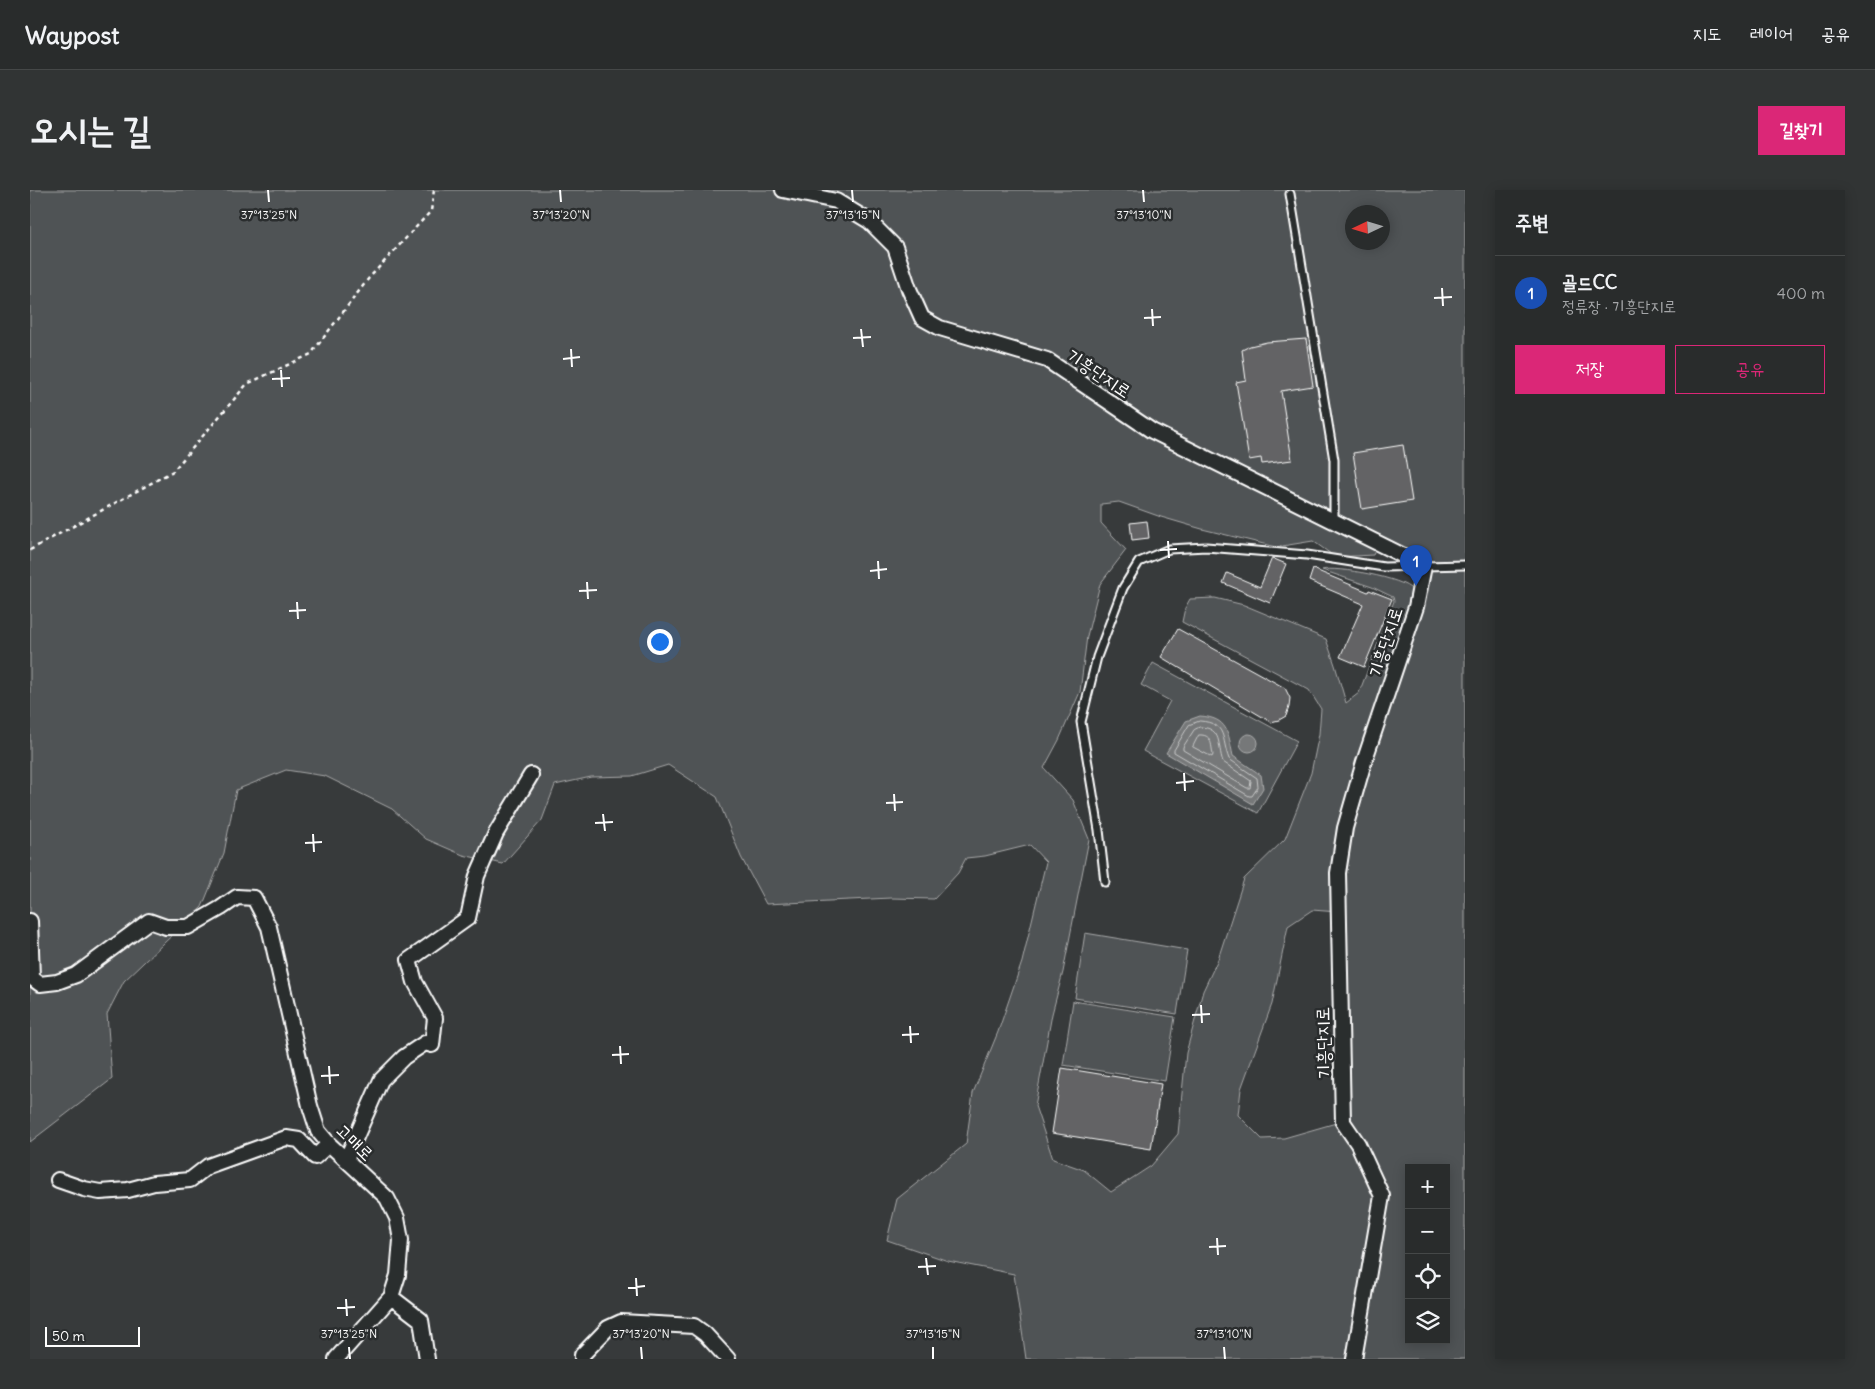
<!DOCTYPE html>
<html lang="ko">
<meta charset="utf-8">
<style>
:root{--surface:#292c2c;--page:#313434;--text:#f1f3f6;--muted:#a5a7a9;--line:#454848;--accent:#db2777}
body{margin:0;font-family:Delius,"Poor Story",sans-serif;background:var(--page);color:var(--text)}
.controls{position:absolute;right:15px;bottom:15px;display:grid;overflow:hidden;border-radius:0px;box-shadow:0 2px 12px #0003}
.controls button{width:45px;height:45px;display:grid;place-items:center;padding:0;border:0;border-bottom:1px solid var(--line);background:var(--surface);color:var(--text);font:25px sans-serif}
.compass{position:absolute;left:1315px;top:15px;width:45px;height:45px;border-radius:50%;background:var(--surface);box-shadow:0 2px 12px #0003;rotate:266deg}
.scale{position:absolute;left:15px;bottom:12px;width:95px;box-sizing:border-box;padding-left:5px;border:2px solid #fff;border-top:0;font-size:14px;line-height:18px;white-space:nowrap;color:#fff;-webkit-text-stroke:4px #2a2d2e;paint-order:stroke}
.you{position:absolute;left:629px;top:451px;width:18px;height:18px;margin:-12px;border:4px solid #fff;border-radius:50%;background:#1a73e8;box-shadow:0 0 0 8px #1a73e833}
.badge{display:grid;place-items:center;width:32px;height:32px;border-radius:50%;background:var(--accent);color:#fff;font-size:16px;font-weight:700}
.pin{position:absolute;translate:-50% -41px;filter:drop-shadow(0 1px 2px #0008)}
.pin::after{content:'';position:absolute;top:26px;width:18px;height:15px;background:inherit;clip-path:polygon(0 0,100% 0,50% 100%)}
.list{margin:0;padding:0;list-style:none}
h2{display:flex;justify-content:space-between;align-items:center;height:65px;margin:0;padding:0 20px;font-size:21px}
h2 small{font-size:16px;font-weight:400;color:var(--muted)}
.list li{display:grid;grid-template-columns:32px 1fr auto;gap:15px;align-items:center;box-sizing:border-box;height:75px;padding:0 20px;border-top:1px solid var(--line)}
.list b{display:block;font-size:19px;white-space:nowrap}
.list p{margin:0;font-size:16px;white-space:nowrap;color:var(--muted)}
.list em{font-size:16px;font-style:normal;color:var(--muted)}
.actions{display:flex;gap:10px;padding:15px 20px}
.actions a{flex:1;padding:11px 0;border:1px solid var(--accent);border-radius:0px;text-align:center;font-size:18px;color:var(--accent)}
.actions .main{background:var(--accent);color:#fff}
.icon{flex:none;width:28px;height:28px;fill:none;stroke:currentColor;stroke-width:2;stroke-linecap:round;stroke-linejoin:round}
.map{position:relative;flex:none;width:1435px;height:1169px;overflow:hidden;border-radius:0px}
header{display:flex;align-items:center;gap:30px;box-sizing:border-box;height:70px;padding:0 25px;background:var(--surface);border-bottom:1px solid var(--line)}
header strong{font-size:24px}
nav{display:flex;gap:28px;margin-inline-start:auto;font-size:18px}
.intro{display:flex;align-items:center;justify-content:space-between;box-sizing:border-box;height:120px;padding:0 30px}
h1{margin:0;font-size:35px}
.button{padding:12px 22px;border-radius:0px;background:var(--accent);color:#fff;font-size:18px;font-weight:700}
main{display:flex;gap:30px;padding:0 30px}
aside{flex:1;background:var(--surface);border-radius:0px;box-shadow:0 2px 12px #0003}
.map>svg:first-child{display:block}
</style>
<header>
<strong>Waypost</strong>
<nav><a>지도</a><a>레이어</a><a>공유</a></nav>
</header>
<div class="intro"><h1>오시는 길</h1><a class="button">길찾기</a></div>
<main>
<div class="map">
<svg width="1435" height="1169" viewBox="0 0 1435 1169">
<rect width="100%" height="100%" fill="#373a3b"/>
<filter id="ink" filterUnits="userSpaceOnUse"><feTurbulence type="fractalNoise" baseFrequency=".02" numOctaves="2"/><feDisplacementMap in="SourceGraphic" scale="10" xChannelSelector="R" yChannelSelector="G"/><feConvolveMatrix kernelMatrix="1 2 1 2 8 2 1 2 1" color-interpolation-filters="sRGB"/></filter>
<g filter="url(#ink)">
<path fill="#505354" stroke="#a8a9aa" fill-rule="evenodd" d="M0,0H1435V1169H996L984,1084L918,1071L857,1050L867,1009L936,954L943,903L968,842L992,772L1016,672L1000,655L955,666L936,668L928,683L904,709L861,708L736,714L711,667L687,607L638,575L602,586L561,587L525,595L512,630L473,674L433,665L396,649L362,619L295,586L256,580L206,600L194,663L172,717L94,791L77,824L82,889L0,952ZM1322,22H1352V52H1322ZM1089,312L1131,327L1172,339L1246,357L1283,351L1305,367L1343,365L1348,354L1394,376L1386,415C1385,411 1384,404 1382,400C1374,388 1306,376 1292,380L1342,397L1363,407L1364,411L1329,503L1316,513L1305,475L1296,449L1214,415L1185,408L1160,409L1155,418L1152,432L1279,500L1291,519L1289,544L1281,583L1255,649L1214,689L1188,769L1173,801L1156,863L1148,944L1121,976L1081,1002L1054,980L1023,969L1005,916L1022,824L1033,782L1059,649L1043,610L1014,578L1029,550L1050,502L1057,446L1070,394L1096,360L1071,333V314ZM1282,720L1308,722L1313,931L1254,948L1232,949L1208,925L1211,899L1242,814L1258,736ZM1379,978H1416V1150H1379Z
M1123,473L1267,551L1228,623L1113,561L1140,511L1111,495Z
M1055,743L1157,760L1147,824L1045,808Z
M1043,811L1145,827L1135,891L1033,875Z"/>
<path fill="#767879" stroke="#adaeaf" d="M1170,526C1198,528 1198,542 1203,566L1231,585L1233,598L1223,614L1136,563L1156,531Z
M1210 553a9 9 0 1 1 18 0a9 9 0 1 1-18 0Z"/>
<g fill="none" stroke-linecap="round" stroke-linejoin="round">
<path stroke="#c8c9c9" stroke-width="1" d="M1170,531C1198,533 1191,549 1199,569L1227,588L1228,597L1222,606H1219L1144,562V560L1159,535Z
M1170,537C1193,538 1187,555 1193,572L1221,591L1220,598H1217L1153,560V557L1164,540Z
M1169,545C1182,544 1181,554 1183,565L1182,567L1163,557Z"/>
</g>
<path fill="#636465" stroke="#fff" d="M1276,149L1283,196L1251,201L1262,270L1232,274L1231,268L1219,270L1206,192L1216,190L1212,160L1220,156L1237,152Z
M1373,255L1382,311L1332,319L1323,263Z
M1117,331L1119,348L1102,350L1100,333Z
M1242,368L1256,374L1240,413L1193,393L1197,383L1230,397Z
M1283,379L1338,402L1339,400L1362,409L1334,477L1310,467L1333,414L1279,391Z
M1148,439L1255,498L1260,508L1259,517L1256,526L1249,530L1241,532L1131,467Z
M1032,878L1131,894L1121,959L1022,943Z"/>
<g fill="none" stroke-linecap="round" stroke-linejoin="round">
<g stroke="#fff" stroke-width="11">
<path id="lane" d="M1260,4L1304,270V331
M1075,692L1069,640L1051,532L1067,467L1093,398L1109,372L1139,359L1176,357L1277,365L1354,377L1435,375"/>
</g>
<g stroke="#fff" stroke-width="18">
<path id="street" d="M753,0L806,11L839,31L865,57L879,99L892,128L910,138L1017,170L1122,241L1394,376L1386,417L1334,572L1315,638L1308,683L1313,932L1328,954L1352,1006L1324,1169
M0,731L2,788L10,794L27,792L46,785L119,731L136,737H158L191,718L207,707L224,708L239,737L280,916L288,941L299,954L357,1008L367,1028L371,1050L368,1085L361,1107L306,1169
M316,970L351,890L374,867L395,853L402,855L405,828L385,792L379,770L438,728L447,686L466,643L501,585
M28,990L54,999L70,1002L98,1000L124,993L160,990L178,976L256,948L269,950L285,967L299,954
M361,1107L391,1130L397,1169
M552,1169V1165L578,1138L591,1132L664,1136L675,1144L698,1169"/>
</g>
<path stroke="#fff" stroke-width="2.5" stroke-dasharray="4 4" stroke-linecap="butt" d="M0,360L143,281L217,194L281,164L339,88L401,21L404,0"/>
<use href="#lane" stroke="#2a2d2e" stroke-width="7"/>
<use href="#street" stroke="#2a2d2e" stroke-width="14"/>
</g>
</g>
<path fill="none" stroke="#fff" stroke-width="2" d="M238,0L239,12M530,0L531,12M822,0L823,12M1113,0L1114,12M1412,98L1413,116M1404,108L1422,107M1122,119L1123,136M1114,128L1131,127M831,139L833,157M823,148L841,147M541,159L542,177M533,169L550,167M251,180L252,197M242,189L260,188M1138,351L1139,368M1130,360L1147,359M848,371L849,389M840,381L857,379M557,392L558,409M549,401L567,400M267,412L268,429M259,421L276,420M1154,583L1155,601M1146,593L1164,591M864,604L865,621M856,613L873,612M573,624L575,641M565,633L583,632M283,644L284,662M275,653L292,652M1171,815L1172,833M1162,825L1180,824M880,836L881,853M872,845L889,844M590,856L591,874M582,865L599,864M299,876L300,894M291,886L309,885M1187,1048L1188,1065M1179,1057L1196,1056M896,1068L898,1085M888,1077L906,1076M606,1088L607,1106M598,1098L615,1096M316,1109L317,1126M307,1118L325,1117M319,1157L320,1169M611,1157L612,1169M903,1157V1169M1194,1157L1195,1169"/>
<g text-anchor="middle" dominant-baseline="central" stroke-width="5" stroke-linejoin="round" paint-order="stroke">
<g font-size="18" fill="#fff" stroke="#2a2d2e">
<text transform="translate(1069 183) rotate(34)">기흥단지로</text>
<text transform="translate(1355 452) rotate(-72)">기흥단지로</text>
<text transform="translate(1293 853) rotate(-91)">기흥단지로</text>
<text transform="translate(325 952) rotate(44)">고매로</text>
</g>
</g>
<g font-size="12" text-anchor="middle" fill="#fff" stroke="#2a2d2e" stroke-width="5" stroke-linejoin="round" paint-order="stroke">
<text x="239" y="29">37°13'25"N</text>
<text x="531" y="29">37°13'20"N</text>
<text x="823" y="29">37°13'15"N</text>
<text x="1114" y="29">37°13'10"N</text>
<text x="319" y="1148">37°13'25"N</text>
<text x="611" y="1148">37°13'20"N</text>
<text x="903" y="1148">37°13'15"N</text>
<text x="1194" y="1148">37°13'10"N</text>
</g>
</svg>
<div class="controls">
<button>+</button>
<button>−</button>
<button><svg class="icon" aria-label="locate" viewBox="0 0 24 24"><circle cx="12" cy="12" r="6"/><path d="M12 2v4M12 18v4M2 12h4M18 12h4"/></svg></button>
<button><svg class="icon" aria-label="layers" viewBox="0 0 24 24"><path d="M12 4l9 5-9 5-9-5zM3 14l9 5 9-5"/></svg></button>
</div>
<svg class="compass" viewBox="-18 -18 36 36"><path d="M0-13l5 13h-10z" fill="#e53935"/><path d="M0 13l5-13h-10z" fill="#a5a7a9"/></svg>
<div class="scale">50 m</div>
<div class="you"></div>
<div class="pin badge" style="left:1386px;top:396px;background:#1a4fb4">1</div>
</div>
<aside>
<h2>주변<small></small></h2>
<ul class="list">
<li><span class="badge" style="background:#1a4fb4">1</span><div><b>골드CC</b><p>정류장 · 기흥단지로</p></div><em>400 m</em></li>
</ul>
<div class="actions"><a class="main">저장</a><a>공유</a></div>
</aside>
</main>
